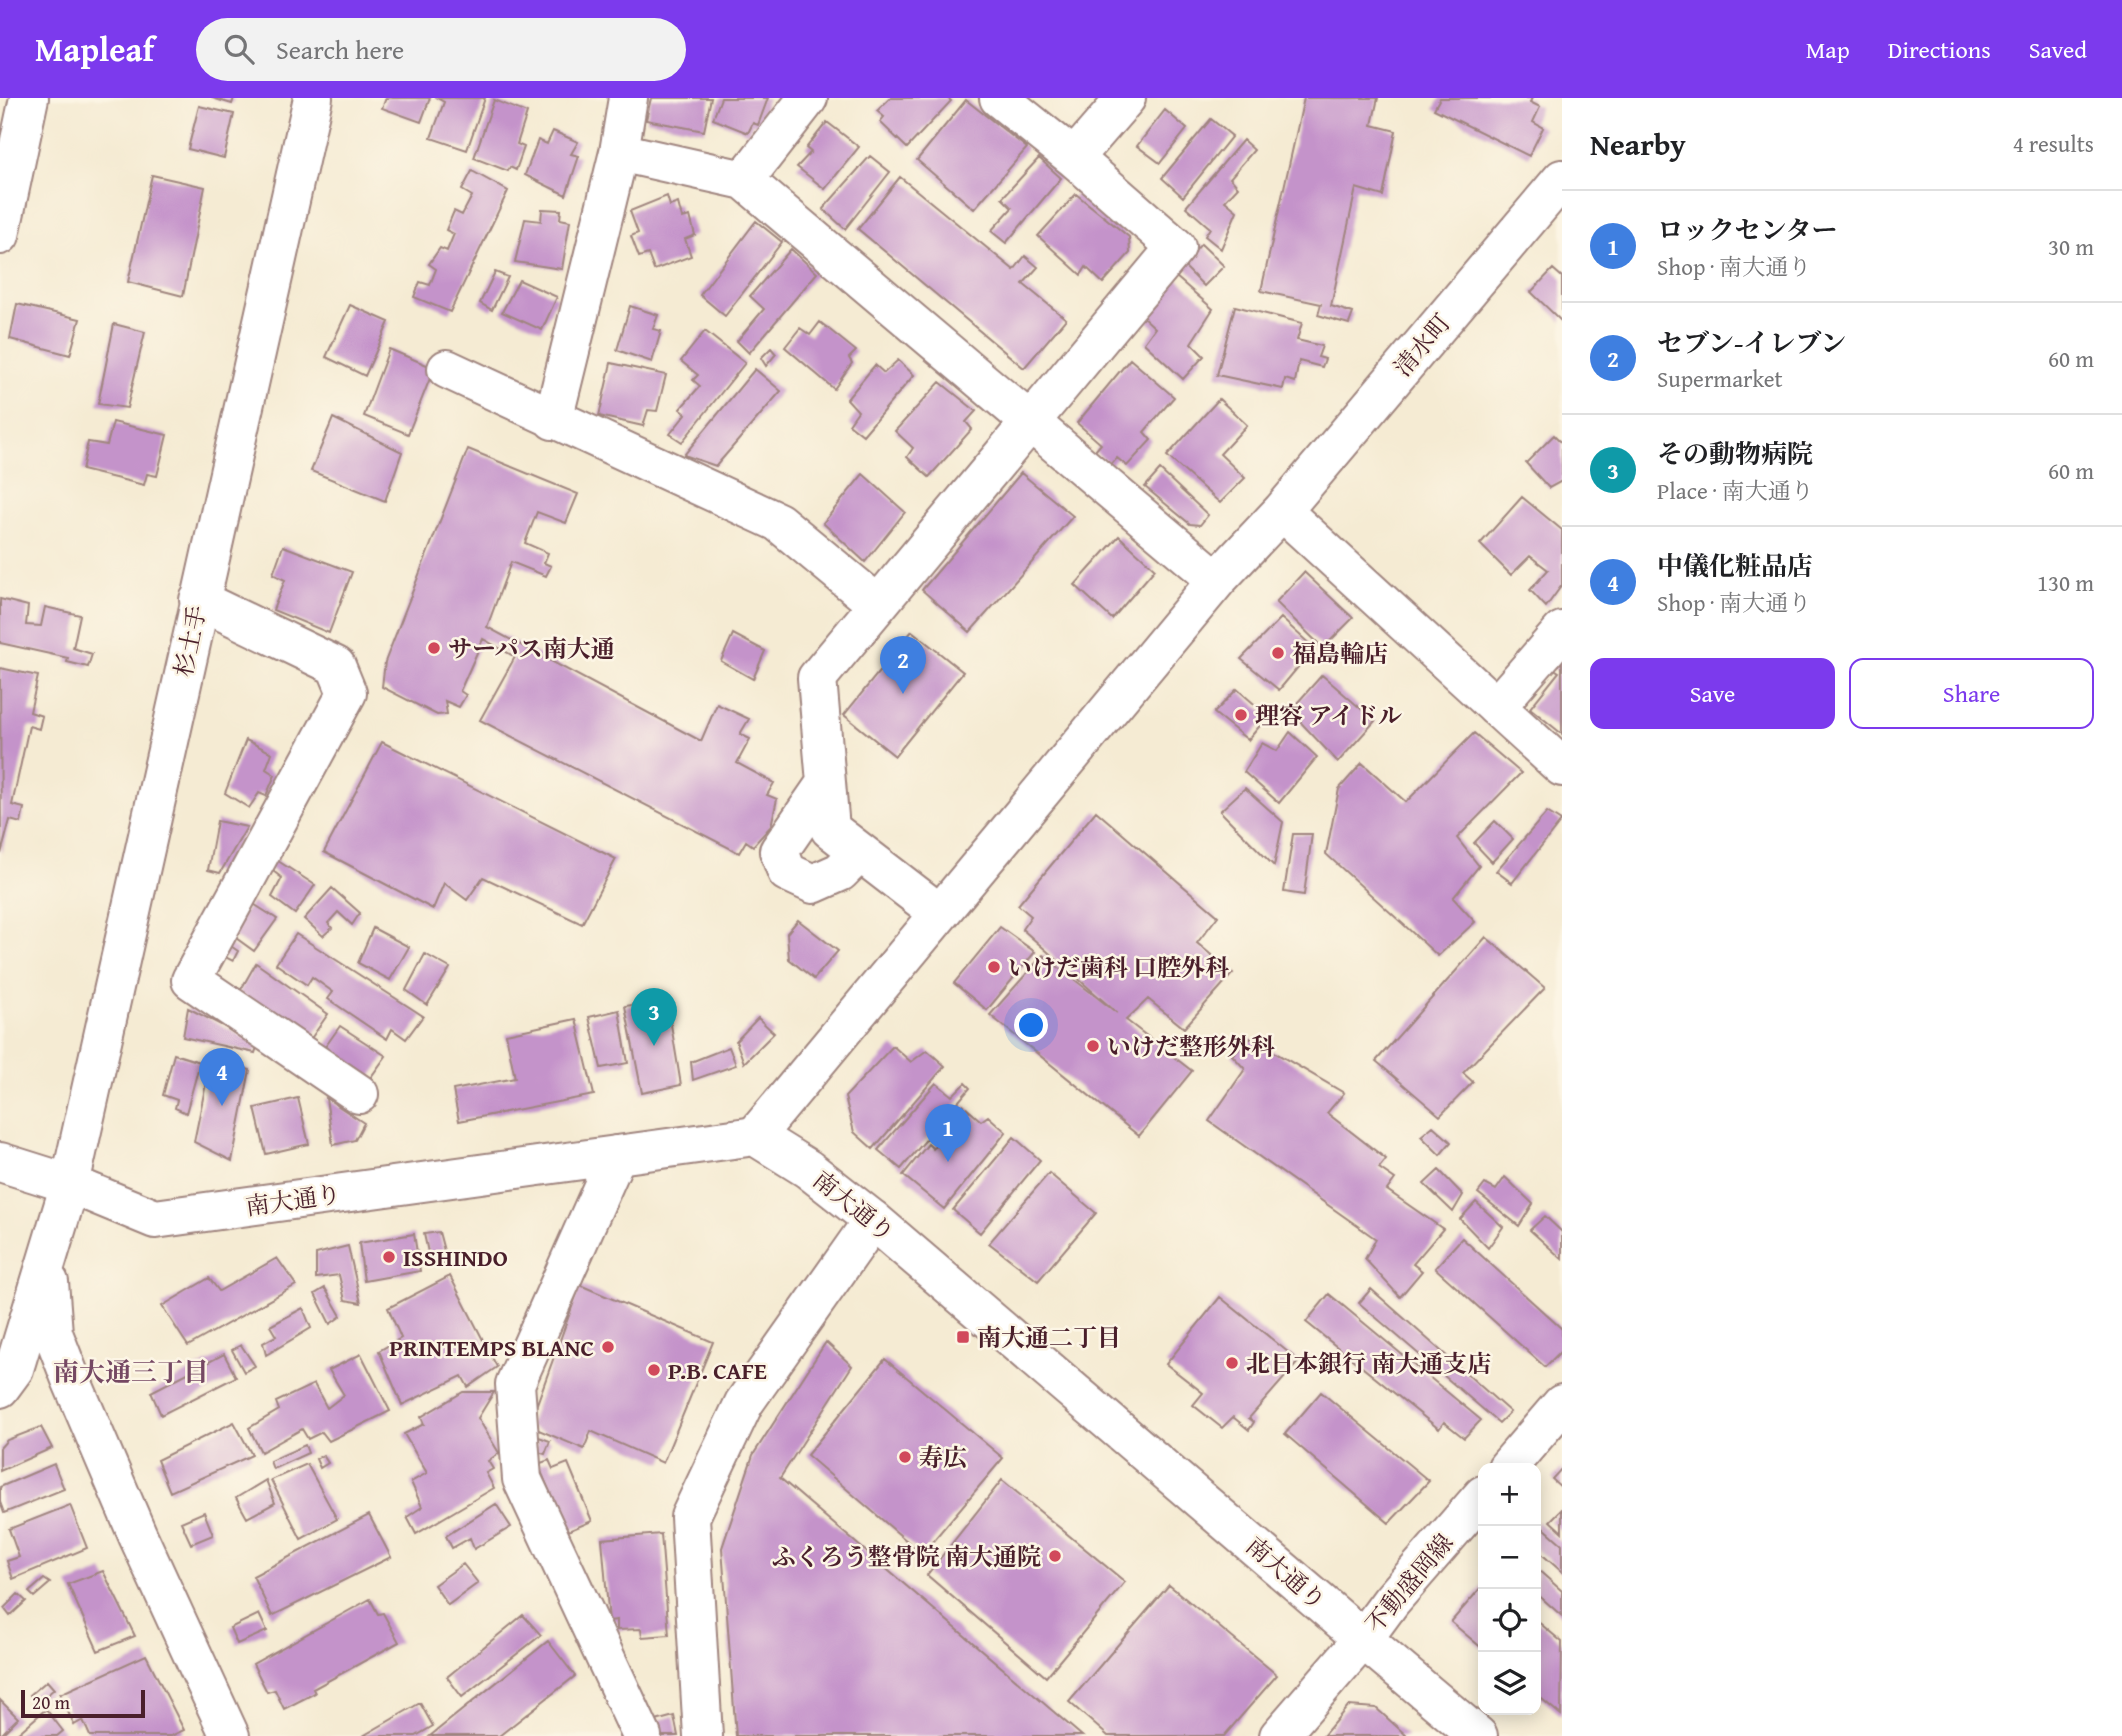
<!DOCTYPE html>
<meta charset="utf-8">
<style>
:root{--surface:#fff;--page:#f2f2f2;--text:#202124;--muted:#757577;--line:#e0e0e0;--accent:#7c3aed}
body{margin:0;font-family:"Gentium Book Plus","Noto Serif JP",serif;background:var(--page);color:var(--text)}
.controls{position:absolute;right:21px;bottom:21px;display:grid;overflow:hidden;border-radius:14px;box-shadow:0 4px 18px #0003}
.controls button{width:63px;height:63px;display:grid;place-items:center;padding:0;border:0;border-bottom:2px solid var(--line);background:var(--surface);color:var(--text);font:35px sans-serif}
.scale{position:absolute;left:21px;bottom:18px;width:124px;box-sizing:border-box;padding-left:7px;border:4px solid #4a1f2b;border-top:0;font-size:19px;line-height:24px;white-space:nowrap;color:#4a1f2b;-webkit-text-stroke:5px #fcf5e5;paint-order:stroke}
.you{position:absolute;left:1032px;top:928px;width:24px;height:24px;margin:-18px;border:5px solid #fff;border-radius:50%;background:#1a73e8;box-shadow:0 0 0 10px #1a73e833}
.badge{display:grid;place-items:center;width:46px;height:46px;border-radius:50%;background:var(--accent);color:#fff;font-size:23px;font-weight:700}
.pin{position:absolute;translate:-50% -58px;filter:drop-shadow(0 2px 4px #0008)}
.pin::after{content:'';position:absolute;top:37px;width:24px;height:21px;background:inherit;clip-path:polygon(0 0,100% 0,50% 100%)}
.list{margin:0;padding:0;list-style:none}
h2{display:flex;justify-content:space-between;align-items:center;height:91px;margin:0;padding:0 28px;font-size:30px}
h2 small{font-size:23px;font-weight:400;color:var(--muted)}
.list li{display:grid;grid-template-columns:46px 1fr auto;gap:21px;align-items:center;box-sizing:border-box;height:112px;padding:0 28px;border-top:2px solid var(--line)}
.list b{display:block;font-size:26px;white-space:nowrap}
.list p{margin:0;font-size:23px;white-space:nowrap;color:var(--muted)}
.list em{font-size:23px;font-style:normal;color:var(--muted)}
.actions{display:flex;gap:14px;padding:21px 28px}
.actions a{flex:1;padding:16px 0;border:2px solid var(--accent);border-radius:14px;text-align:center;font-size:24px;color:var(--accent)}
.actions .main{background:var(--accent);color:#fff}
.icon{flex:none;width:38px;height:38px;fill:none;stroke:currentColor;stroke-width:2;stroke-linecap:round;stroke-linejoin:round}
.map{position:relative;flex:none;width:1562px;height:1638px;overflow:hidden}
header{display:flex;align-items:center;gap:42px;box-sizing:border-box;height:98px;padding:0 35px;background:var(--accent);color:#fff}
header strong{font-size:33px}
nav{display:flex;gap:38px;margin-inline-start:auto;font-size:24px}
.search{width:490px;height:63px;background:var(--page);display:flex;align-items:center;gap:18px;box-sizing:border-box;padding:0 24px;border-radius:38px;color:var(--muted);font-size:26px}
main{display:flex}
aside{flex:1;background:var(--surface)}
.map>svg:first-child{display:block}
</style>
<header>
<strong>Mapleaf</strong>
<div class="search"><svg class="icon" aria-label="search" viewBox="0 0 24 24"><circle cx="10" cy="10" r="6"/><path d="M15 15l6 6"/></svg>Search here</div>
<nav><a>Map</a><a>Directions</a><a>Saved</a></nav>
</header>
<main>
<div class="map">
<svg width="1562" height="1638" viewBox="0 0 1562 1638">
<rect width="100%" height="100%" fill="#fcf5e5"/>
<filter id="ink" filterUnits="userSpaceOnUse"><feTurbulence type="fractalNoise" baseFrequency=".0143" numOctaves="2"/><feDisplacementMap in="SourceGraphic" scale="14" xChannelSelector="R" yChannelSelector="G"/><feConvolveMatrix kernelMatrix="1 2 1 2 8 2 1 2 1" color-interpolation-filters="sRGB"/></filter>
<filter id="wash" filterUnits="userSpaceOnUse"><feTurbulence type="fractalNoise" baseFrequency=".00686" numOctaves="4" result="noise"/><feDisplacementMap in="SourceGraphic" scale="28" xChannelSelector="R" yChannelSelector="G"/><feGaussianBlur stdDeviation="1.57" result="paint"/><feColorMatrix in="noise" values="0 0 0 0 0 0 0 0 0 0 0 0 0 0 0 0 0 1.4 0 .05"/><feComposite in="paint" operator="in"/></filter>
<g filter="url(#wash)">
<rect width="100%" height="100%" fill="#f5ebd3"/>
<g id="blocks">
<path fill="#c493ca" d="M212,0H234L232,6Z
M386,0H430L421,24L382,10Z
M437,0H485L467,52L431,40L444,4Z
M651,0H711L704,33L646,22Z
M721,0H768L758,27L753,25L748,35L713,21Z
M890,0H947L951,3L907,50L880,24L884,19L877,13Z
M1304,0H1378L1372,27L1396,33L1383,98L1356,90L1331,208L1353,215L1349,226L1318,217L1321,206L1261,193Z
M1440,0H1532L1530,4L1540,9L1533,24L1543,30L1529,58L1434,11Z
M494,2L527,15L517,46L524,49L516,72L510,69L508,73L474,60Z
M966,2L1027,50L974,111L917,62Z
M199,8L234,16L224,60L188,51Z
M1165,12L1187,31L1160,65L1137,48Z
M1211,21L1232,38L1183,99L1162,80Z
M827,24L859,49L825,91L797,69L811,54L806,50Z
M553,33L578,44L571,56L579,58L566,97L525,77L538,42L547,46Z
M1243,42L1254,52L1230,80L1238,89L1225,103L1237,113L1221,151L1205,138L1210,130L1186,109Z
M870,58L890,74L845,131L823,111Z
M1039,60L1061,80L1006,145L991,133L1012,110L1002,100Z
M472,73L508,93L450,214L414,199L420,184L430,187L436,171L429,166L440,150L447,153L454,136L446,132L454,113L462,117L472,98L462,92Z
M152,77L205,89L183,198L128,184Z
M900,79L1014,172L1025,158L1038,169L1023,186L1066,221L1024,270L858,131Z
M1076,96L1129,139L1130,155L1103,185L1086,169L1081,177L1038,138Z
M667,98L670,108L678,105L682,120L690,118L695,137L685,141L691,158L654,172L648,156L639,159L631,138L638,135L630,113Z
M542,111L561,112L560,121L570,123L562,171L515,164L525,121L541,123Z
M756,123L782,144L725,218L700,197Z
M1201,146L1224,168L1204,188L1183,167Z
M791,151L817,175L749,255L737,243L764,211L750,198Z
M1553,171L1562,179V224L1531,194Z
M495,174L508,179L492,212L480,205Z
M1175,178L1213,211L1191,245L1204,258L1183,281L1144,245L1155,230L1141,217Z
M519,182L557,199L542,232L502,214Z
M17,206L80,221L70,257L10,241Z
M350,207L389,224L365,278L326,259Z
M630,208L658,217L653,231L661,233L652,264L617,252Z
M1235,208L1302,225L1297,242L1322,248L1318,259L1325,261L1322,269L1299,263L1295,284L1285,281L1283,291L1217,277Z
M820,224L856,253L849,260L852,265L834,291L785,249L800,230L810,237Z
M114,226L145,234L127,310L98,306Z
M705,233L745,265L682,344L670,336L686,316L680,311L700,288L693,282L698,277L681,263Z
M771,250L776,256L766,268L761,260Z
M389,251L434,270L408,336L364,318Z
M1130,261L1174,299L1144,334L1151,342L1127,368L1117,360L1111,367L1095,353L1101,346L1077,325Z
M898,262L914,277L863,337L849,326L858,313L847,301L875,267L884,275Z
M611,265L666,277L657,313L648,312L643,328L599,318Z
M755,271L781,293L716,368L684,357Z
M940,284L976,313L966,324L972,331L929,379L907,359L913,350L895,333Z
M1219,301L1247,327L1220,356L1245,380L1220,405L1167,358Z
M333,320L402,354L385,403L311,373Z
M113,324L167,337L157,378L147,376L144,387L82,372L88,344L107,347Z
M1554,337L1562,345V383L1549,390L1526,365Z
M468,351L578,396L566,425L537,414L525,445L548,455L544,465L551,468L546,478L511,464L487,529L701,643L717,606L749,621L740,636L750,641L737,665L774,685L767,697L777,701L771,728L753,748L746,743L739,755L480,622L515,559L483,541L460,593L466,597L459,609L445,603L447,616L437,617L382,589L385,564Z
M1160,372L1208,417L1200,427L1190,426L1145,389Z
M1021,375L1073,418L970,534L922,492Z
M863,376L905,414L865,464L823,425Z
M1522,399L1562,432V487L1546,509L1530,492L1548,472L1530,458L1511,477L1480,446Z
M1119,438L1155,471L1112,521L1075,487Z
M283,448L352,474L329,535L273,512L285,482L273,476Z
M1304,474L1353,520L1323,550L1276,504Z
M0,501L28,508L26,527L41,528L45,509L80,517L73,550L92,556L88,569L67,564L68,560L0,545Z
M1281,520L1314,550L1279,592L1241,561Z
M912,533L963,574L895,658L844,617Z
M733,536L765,553L753,581L721,563Z
M1562,558V636L1530,610L1559,574L1548,567Z
M0,570L38,578L30,614L42,618L39,631L29,628L12,707L24,710L21,725L10,722L1,756Z
M1322,577L1375,623L1338,664L1290,613Z
M1237,591L1268,618L1248,642L1214,615Z
M1290,634L1317,659L1279,705L1244,674L1262,645L1277,653Z
M1474,635L1521,675L1457,740L1479,768L1453,800L1475,824L1438,858L1326,756L1339,691L1362,665L1406,704Z
M246,642L272,655L266,671L275,677L266,698L259,695L249,710L225,695Z
M382,644L616,761L582,826L483,779L467,802L444,785L433,811L324,754Z
M1245,690L1283,724L1274,768L1220,713Z
M1096,713L1218,818L1197,845L1233,875L1184,930L1148,901L1126,922L1192,973L1139,1038L990,917L1043,857L1117,915L1022,831L1031,818L1018,807Z
M1547,714L1561,723L1512,785L1496,773Z
M217,723L247,729L220,775L208,772Z
M1495,723L1513,741L1492,764L1474,745Z
M1293,736H1312L1304,797L1284,794Z
M275,761L315,787L295,816L272,799L282,780L268,769Z
M332,790L360,815L352,827L338,814L328,825L332,830L323,838L304,821Z
M252,805L277,821L254,853L229,835Z
M798,822L838,853L814,881L789,861L787,835Z
M1000,829L1035,854L987,912L954,885Z
M373,830L409,849L390,882L358,865Z
M296,836L423,918L406,941L392,931L387,941L328,901L333,894L312,879L307,887L276,866Z
M1486,839L1545,890L1463,975L1473,984L1440,1018L1376,963Z
M225,844L238,853L233,863L217,855Z
M425,856L450,870L427,907L406,892Z
M256,865L328,916L310,942L239,895Z
M667,902L681,987L642,995L625,908Z
M188,910L258,946L255,955L183,939Z
M619,912L628,965L601,970L589,919Z
M758,920L774,935L744,965L736,943Z
M576,921L594,997L459,1023L453,992L515,980L506,936Z
M340,928L386,958L368,983L323,952Z
M1250,940L1344,995L1327,1015L1386,1061L1379,1070L1395,1081L1387,1092L1443,1131L1413,1166L1422,1173L1400,1199L1365,1161L1376,1141L1209,1023L1245,971L1232,957Z
M893,948L911,964L927,952L945,968L873,1051L854,1034L845,999Z
M729,949L736,967L693,982L691,964Z
M174,956L200,964L186,1015L175,1010L177,1002L163,997Z
M211,961L250,972L232,1063L194,1044Z
M936,985L952,998L965,985L970,990L901,1071L878,1052Z
M298,1000L309,1046L266,1056L255,1010Z
M326,1000L364,1025L355,1042L333,1047Z
M963,1007L981,1023L988,1018L1006,1034L944,1111L903,1077L928,1046L933,1051L948,1033L943,1030Z
M1433,1028L1451,1044L1440,1057L1421,1038Z
M1014,1039L1040,1062L980,1135L953,1112Z
M1439,1072L1463,1097L1453,1114L1424,1086Z
M1049,1075L1096,1115L1038,1183L989,1145Z
M1505,1079L1533,1106L1519,1128L1478,1095L1485,1086L1496,1092Z
M1476,1104L1503,1129L1488,1150L1460,1121Z
M1545,1118L1562,1134V1161L1530,1132Z
M439,1134L447,1164L431,1168L424,1136Z
M414,1136L420,1173L364,1183L359,1145Z
M1462,1140L1562,1231V1252L1545,1269L1435,1170Z
M348,1148L361,1205L345,1202L339,1177L316,1180V1156Z
M277,1160L296,1187L188,1248L162,1208L209,1180L219,1193Z
M450,1178L497,1269L468,1289L462,1278L402,1307L379,1253L401,1240L388,1210Z
M580,1187L713,1244L663,1365L591,1333L584,1351L529,1328Z
M325,1190L341,1218L330,1226L315,1196Z
M1371,1191L1510,1314L1499,1325L1359,1205Z
M1329,1196L1481,1322L1464,1340L1444,1324L1439,1331L1306,1224Z
M1220,1199L1299,1263L1249,1320L1254,1324L1249,1332L1233,1319L1222,1330L1193,1307L1203,1295L1166,1266Z
M303,1210L311,1230L266,1257L263,1245L276,1238L270,1228Z
M826,1244L852,1268L780,1380L1082,1638H736L722,1450L753,1357Z
M241,1247L255,1268L244,1274L232,1252Z
M224,1256L236,1279L161,1317L151,1294Z
M361,1256L390,1313L329,1343L322,1334L308,1341L302,1331L261,1354L249,1330L279,1312L276,1304L314,1286L327,1310L344,1297L329,1272Z
M885,1261L1003,1360L922,1456L807,1357Z
M463,1294H494L478,1320L499,1355L488,1363L493,1371L486,1375L494,1390L416,1436L407,1419L422,1409L411,1384L427,1375L404,1336L424,1326L421,1319Z
M1321,1294L1429,1383L1389,1425L1285,1336Z
M234,1324L252,1357L170,1394L157,1362Z
M41,1329L52,1350L0,1373V1350L7,1342Z
M539,1339L550,1343L545,1356L535,1353Z
M305,1347L308,1355L273,1371L270,1363Z
M323,1357L328,1365L320,1370L316,1361Z
M549,1362L553,1371L568,1365L592,1423L566,1434L538,1366Z
M54,1366L64,1391L4,1415L0,1404V1389Z
M307,1366L337,1421L301,1441L271,1382Z
M1562,1370V1390L1552,1381Z
M266,1382L275,1405L247,1420L236,1400Z
M1002,1382L1125,1484L1046,1579L927,1477Z
M496,1406L511,1429L474,1451L470,1440L452,1450L446,1438Z
M70,1407L87,1450L13,1481L7,1463L19,1459L9,1431Z
M1562,1411V1434L1550,1423Z
M204,1414L213,1437L191,1446L181,1424Z
M369,1417L391,1459L272,1518L253,1478Z
M1536,1423L1562,1446V1474L1536,1451Z
M661,1436L669,1537L642,1539L641,1531L617,1532V1522L609,1523L602,1441Z
M463,1466L478,1485L448,1507L434,1487Z
M1536,1470L1562,1493V1518L1536,1495Z
M103,1473L135,1538L98,1553L68,1486Z
M44,1481L50,1485L34,1499L29,1494Z
M1169,1487L1277,1577L1224,1638H1108L1069,1604Z
M1483,1487V1551L1451,1524Z
M18,1496L26,1503L10,1518L4,1510Z
M370,1501L378,1516L383,1515L399,1544L313,1591L315,1595L284,1611L275,1592L267,1594L253,1566Z
M259,1516L267,1533L237,1546L230,1530Z
M523,1517L541,1537L462,1599L447,1579Z
M1536,1522L1562,1544L1561,1617L1536,1596Z
M548,1543L575,1578L499,1638H430Z
M146,1557L184,1632L171,1638H90L83,1622L74,1627L60,1596Z
M47,1583L54,1591L37,1606L30,1597Z
M0,1602L18,1620L0,1638Z
M420,1605L433,1628L416,1638H363Z
M1348,1608L1376,1610L1407,1638H1323Z
M46,1611L63,1633L57,1638H15Z
M674,1618L678,1638H661L656,1623Z"/>
</g>
</g>
<g filter="url(#ink)">
<use href="#blocks" fill-opacity="0" stroke="#a0857f" stroke-width="2"/>
<g fill="none" stroke-linecap="round" stroke-linejoin="round">
<g stroke="#a0857f" stroke-width="42">
<path id="minor" d="M628,0L619,54L744,82
M808,0L744,82L1217,482
M999,0L1074,60
M0,137L29,0
M447,271L778,424L877,506
M553,322L619,54
M1282,413L1562,669
M199,502L336,568L347,595L191,882L359,996
M1496,609L1562,533
M826,685L779,753L787,774L813,786L840,774L860,754
M939,815L830,731L817,580L1176,149L1074,60L1126,0
M755,1038L1217,482L1282,413L1562,81
M617,1057L515,1286L522,1381L642,1638
M49,1184L53,1235L70,1279L138,1438L230,1638
M0,1290L14,1271L70,1086L313,0
M703,1638L690,1419L744,1305L873,1122
M1279,1638L1363,1541L1478,1638"/>
</g>
<g stroke="#a0857f" stroke-width="42">
<path id="major" d="M0,1064L70,1086L155,1121L755,1038L808,1071L873,1122L1363,1541L1391,1503L1483,1397
M1507,1370L1562,1306"/>
</g>
<use href="#minor" stroke="#fff" stroke-width="38"/>
<use href="#major" stroke="#fff" stroke-width="38"/>
</g>
</g>
<g fill="#d1495b" stroke="#fcf5e5" stroke-width="2.5">
<circle cx="434" cy="550" r="7"/>
<circle cx="1278" cy="555" r="7"/>
<circle cx="1241" cy="617" r="7"/>
<circle cx="994" cy="869" r="7"/>
<circle cx="1093" cy="948" r="7"/>
<circle cx="389" cy="1159" r="7"/>
<rect x="956" y="1232" width="14" height="14" rx="3.5"/>
<circle cx="608" cy="1249" r="7"/>
<circle cx="1232" cy="1265" r="7"/>
<circle cx="654" cy="1272" r="7"/>
<circle cx="905" cy="1359" r="7"/>
<circle cx="1055" cy="1458" r="7"/>
</g>
<g text-anchor="middle" dominant-baseline="central" stroke-width="5" stroke-linejoin="round" paint-order="stroke">
<g font-size="24" fill="#4a1f2b" stroke="#fcf5e5">
<text transform="translate(1422 247) rotate(-50)">清水町</text>
<text transform="translate(190 543) rotate(-78)">杉土手</text>
<text transform="translate(293 1102) rotate(-8)">南大通り</text>
<text transform="translate(854 1108) rotate(39)">南大通り</text>
<text transform="translate(1286 1475) rotate(41)">南大通り</text>
<text transform="translate(1409 1485) rotate(-50)">不動盛岡線</text>
</g>
<g font-size="24" font-weight="bold" fill="#4a1f2b" stroke="#fcf5e5" text-anchor="start">
<text x="448" y="550">サーパス南大通</text>
<text x="1292" y="555">福島輪店</text>
<text x="1255" y="617">理容 アイドル</text>
<text x="1008" y="869">いけだ歯科 口腔外科</text>
<text x="1107" y="948">いけだ整形外科</text>
<text x="403" y="1159">ISSHINDO</text>
<text x="977" y="1239">南大通二丁目</text>
<text x="594" y="1249" text-anchor="end">PRINTEMPS BLANC</text>
<text x="1246" y="1265">北日本銀行 南大通支店</text>
<text x="668" y="1272">P.B. CAFE</text>
<text x="919" y="1359">寿広</text>
<text x="1041" y="1458" text-anchor="end">ふくろう整骨院 南大通院</text>
</g>
<g font-size="26" font-weight="bold" fill="#754863" stroke="#fcf5e5">
<text x="131" y="1273">南大通三丁目</text>
</g>
</g>
</svg>
<div class="controls">
<button>+</button>
<button>−</button>
<button><svg class="icon" aria-label="locate" viewBox="0 0 24 24"><circle cx="12" cy="12" r="6"/><path d="M12 2v4M12 18v4M2 12h4M18 12h4"/></svg></button>
<button><svg class="icon" aria-label="layers" viewBox="0 0 24 24"><path d="M12 4l9 5-9 5-9-5zM3 14l9 5 9-5"/></svg></button>
</div>
<div class="scale">20 m</div>
<div class="you"></div>
<div class="pin badge" style="left:948px;top:1064px;background:#3f7fe0">1</div>
<div class="pin badge" style="left:903px;top:596px;background:#3f7fe0">2</div>
<div class="pin badge" style="left:654px;top:948px;background:#0f9aa8">3</div>
<div class="pin badge" style="left:222px;top:1008px;background:#3f7fe0">4</div>
</div>
<aside>
<h2>Nearby<small>4 results</small></h2>
<ul class="list">
<li><span class="badge" style="background:#3f7fe0">1</span><div><b>ロックセンター</b><p>Shop · 南大通り</p></div><em>30 m</em></li>
<li><span class="badge" style="background:#3f7fe0">2</span><div><b>セブン-イレブン</b><p>Supermarket</p></div><em>60 m</em></li>
<li><span class="badge" style="background:#0f9aa8">3</span><div><b>その動物病院</b><p>Place · 南大通り</p></div><em>60 m</em></li>
<li><span class="badge" style="background:#3f7fe0">4</span><div><b>中儀化粧品店</b><p>Shop · 南大通り</p></div><em>130 m</em></li>
</ul>
<div class="actions"><a class="main">Save</a><a>Share</a></div>
</aside>
</main>
